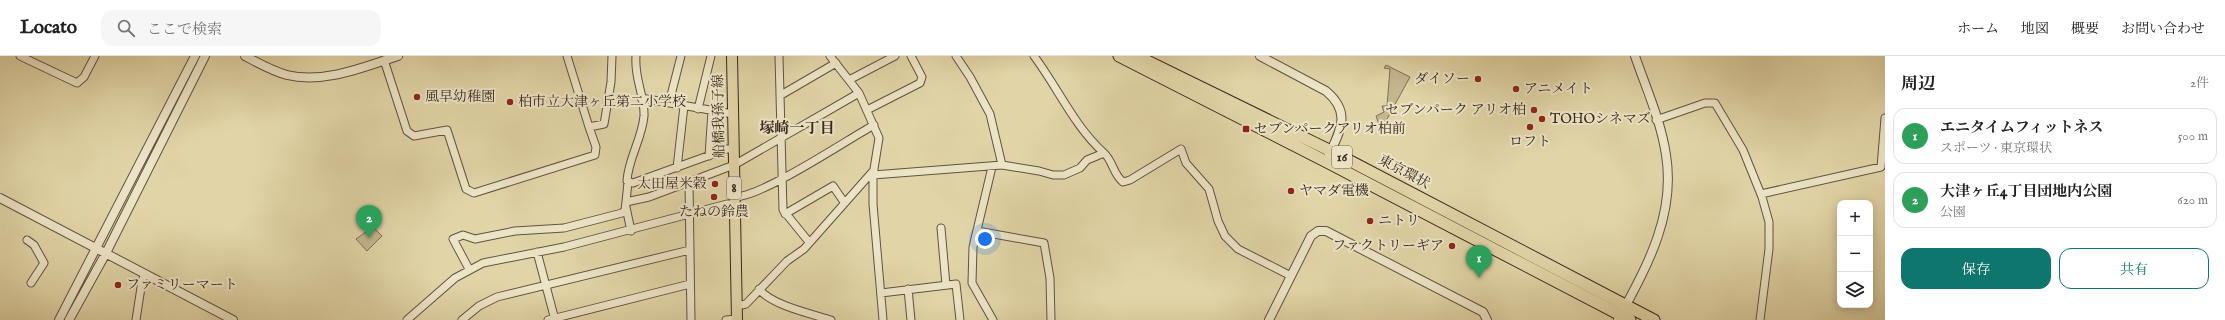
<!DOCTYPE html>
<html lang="ja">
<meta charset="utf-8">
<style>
:root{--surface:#fff;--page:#f6f6f6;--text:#202124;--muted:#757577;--line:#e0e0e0;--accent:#0f766e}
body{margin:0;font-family:"IM FELL English","Noto Serif JP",serif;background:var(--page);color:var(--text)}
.controls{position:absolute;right:12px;bottom:12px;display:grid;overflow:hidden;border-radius:8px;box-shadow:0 2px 10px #0003}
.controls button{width:36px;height:36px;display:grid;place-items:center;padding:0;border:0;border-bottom:1px solid var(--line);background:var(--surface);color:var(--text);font:20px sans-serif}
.you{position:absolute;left:985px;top:183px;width:14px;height:14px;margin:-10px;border:3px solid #fff;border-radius:50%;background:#1a73e8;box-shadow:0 0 0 6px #1a73e833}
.badge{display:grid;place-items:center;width:26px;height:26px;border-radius:50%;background:var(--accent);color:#fff;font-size:13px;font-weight:700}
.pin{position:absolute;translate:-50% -33px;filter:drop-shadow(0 1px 2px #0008)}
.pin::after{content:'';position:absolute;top:21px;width:14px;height:12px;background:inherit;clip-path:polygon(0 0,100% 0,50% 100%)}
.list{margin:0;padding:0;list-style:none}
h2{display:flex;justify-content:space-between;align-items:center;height:52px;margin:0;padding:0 16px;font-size:17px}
h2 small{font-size:13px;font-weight:400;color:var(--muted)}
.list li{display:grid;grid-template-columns:26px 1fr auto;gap:12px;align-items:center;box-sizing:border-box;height:56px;margin:0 8px 8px;padding:0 8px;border:1px solid var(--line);border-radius:12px}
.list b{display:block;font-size:15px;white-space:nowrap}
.list p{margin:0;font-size:13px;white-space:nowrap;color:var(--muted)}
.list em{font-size:13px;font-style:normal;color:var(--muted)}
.actions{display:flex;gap:8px;padding:12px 16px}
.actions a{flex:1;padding:9px 0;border:1px solid var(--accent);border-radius:12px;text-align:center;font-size:14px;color:var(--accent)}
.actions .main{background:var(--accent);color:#fff}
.icon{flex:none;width:22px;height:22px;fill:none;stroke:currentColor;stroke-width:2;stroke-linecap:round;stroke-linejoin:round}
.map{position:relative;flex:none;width:1885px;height:264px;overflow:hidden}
header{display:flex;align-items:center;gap:24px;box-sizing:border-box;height:56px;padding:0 20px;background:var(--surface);border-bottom:1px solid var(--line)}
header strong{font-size:19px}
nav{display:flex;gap:22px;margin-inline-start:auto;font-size:14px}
.search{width:280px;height:36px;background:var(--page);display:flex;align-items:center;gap:10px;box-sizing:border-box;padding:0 14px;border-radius:12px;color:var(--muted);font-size:15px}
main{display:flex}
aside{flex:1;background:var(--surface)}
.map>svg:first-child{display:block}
</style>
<header>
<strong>Locato</strong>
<div class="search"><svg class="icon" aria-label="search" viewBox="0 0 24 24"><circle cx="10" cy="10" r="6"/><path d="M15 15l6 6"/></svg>ここで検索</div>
<nav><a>ホーム</a><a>地図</a><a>概要</a><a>お問い合わせ</a></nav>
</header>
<main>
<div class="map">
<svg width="1885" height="264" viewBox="0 0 1885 264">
<rect width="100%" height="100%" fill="#e1d5a7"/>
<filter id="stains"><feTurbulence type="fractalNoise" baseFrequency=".005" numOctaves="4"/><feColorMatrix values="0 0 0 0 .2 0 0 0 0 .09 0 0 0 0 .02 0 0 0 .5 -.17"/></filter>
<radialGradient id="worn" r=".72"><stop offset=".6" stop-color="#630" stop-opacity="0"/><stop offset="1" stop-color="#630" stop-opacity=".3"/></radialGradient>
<path fill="#c4b790" stroke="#7e6e57" d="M1386,9L1410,21L1381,74L1376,60L1384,56L1382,50H1387L1390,13L1384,12Z
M373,171L382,180L367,195L356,183Z"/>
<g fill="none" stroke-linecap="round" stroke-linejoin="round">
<g stroke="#625240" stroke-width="9">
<path id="minor" d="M20,0L77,27L84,21L95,0
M567,0L589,71L604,68L611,26L612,0
M636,0C634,23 645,40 644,60C642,83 628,103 627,125L633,127L727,93H734
M779,0L783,154L809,186
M830,0L859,37L879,82L873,119V148L883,264
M956,0L970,21L990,58L1002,109
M1034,0C1058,32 1074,70 1104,97
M384,4L407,75L414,80L447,74L466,133L474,137L595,99L596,91L589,71
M849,24L895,0
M781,39L836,7
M641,42L733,58
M669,47L681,0
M698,53L711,0
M867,54L920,27L922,21L911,0
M1656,64L1705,47H1715L1743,94L1762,141L1769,166V193L1760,264
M709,100L712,55
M992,111L973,191L972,227L993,264
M677,112L684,50
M873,119L1002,109L1039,115L1053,119H1064L1080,112L1087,104L1104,97C1113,105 1113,118 1123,126L1130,124L1181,93L1186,107L1209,133L1218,165L1225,180L1238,193L1291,220
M689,127L691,264
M1761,138L1881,111L1885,62
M734,141C762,141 845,85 874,69
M626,146L628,126
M626,151L631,175
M785,158L833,130L844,146
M941,172L946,229
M977,175L1044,187L1050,222L1051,264
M27,184L34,189L44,207L31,227
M537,196L555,264
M469,213L453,183L463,179L475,183L515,175L564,172L622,157L625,154L626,146L649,141L734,109L859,37
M759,233C771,249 812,258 831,264
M908,233L911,264
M881,237L956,228L960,264
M737,250L746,248L787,205L804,193L874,114
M136,264L142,225L145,218
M407,264L455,222L483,207L564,191L727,148H735
M462,264L479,250L497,241L690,194
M548,264L690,228
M726,264L737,263"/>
</g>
<g stroke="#625240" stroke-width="10">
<path id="tertiary" d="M245,0C258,7 272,15 287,19C324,28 363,11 398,0
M1260,0L1326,35C1351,56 1341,73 1329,99
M0,142L233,264
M59,264L195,0
M69,264L106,197L205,0
M1269,264L1311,180L1318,175H1326L1483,256L1487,264
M1618,264C1646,212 1676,160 1666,99C1661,65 1646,32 1635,0"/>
</g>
<g stroke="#38261e" stroke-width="12">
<path id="primary" d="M732,0L737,264"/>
</g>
<g stroke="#38261e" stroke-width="13">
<path id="trunk" d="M1119,0L1325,105L1630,264
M1137,0L1331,95L1654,264"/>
</g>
<use href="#minor" stroke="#ece4c6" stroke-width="7"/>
<use href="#tertiary" stroke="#ece4c6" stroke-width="8"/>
<use href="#primary" stroke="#e1d5a7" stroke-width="10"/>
<use href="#trunk" stroke="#e1d5a7" stroke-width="11"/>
</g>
<g fill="#8f2418" stroke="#ece4c6" stroke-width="1.5">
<circle cx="1478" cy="23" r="4"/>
<circle cx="1516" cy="33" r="4"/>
<circle cx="417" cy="41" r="4"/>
<circle cx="510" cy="46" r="4"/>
<circle cx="1534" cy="54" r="4"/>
<circle cx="1542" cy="63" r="4"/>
<circle cx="1530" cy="71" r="4"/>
<rect x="1242" y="69" width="8" height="8" rx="2"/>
<circle cx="715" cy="128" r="4"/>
<circle cx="1291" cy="135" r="4"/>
<circle cx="714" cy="141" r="4"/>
<circle cx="1370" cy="165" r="4"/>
<circle cx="1452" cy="190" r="4"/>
<circle cx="118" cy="229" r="4"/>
</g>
<g text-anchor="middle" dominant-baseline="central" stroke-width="4" stroke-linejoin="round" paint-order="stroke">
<g fill="#ece4c6" stroke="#6e5f50" stroke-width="1">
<rect x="1332" y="90" width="20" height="22" rx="3"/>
<rect x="727" y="121" width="14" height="22" rx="3"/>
</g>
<g font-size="13" font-weight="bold" fill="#38261e">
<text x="1342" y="101">16</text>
<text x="734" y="132">8</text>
</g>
<g font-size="14" fill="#38261e" stroke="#ece4c6" text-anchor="start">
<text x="1470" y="23" text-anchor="end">ダイソー</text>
<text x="1524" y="33">アニメイト</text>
<text x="425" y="41">風早幼稚園</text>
<text x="518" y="46">柏市立大津ヶ丘第二小学校</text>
<text x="1526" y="54" text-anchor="end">セブンパーク アリオ柏</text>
<text x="1550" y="63">TOHOシネマズ</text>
<text x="1254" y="73">セブンパークアリオ柏前</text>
<text x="1530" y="86" text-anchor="middle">ロフト</text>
<text x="707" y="128" text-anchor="end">太田屋米穀</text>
<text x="1299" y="135">ヤマダ電機</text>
<text x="714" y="156" text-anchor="middle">たねの鈴農</text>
<text x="1378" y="165">ニトリ</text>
<text x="1444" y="190" text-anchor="end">ファクトリーギア</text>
<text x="126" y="229">ファミリーマート</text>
</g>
<g font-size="14" fill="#38261e" stroke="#ece4c6">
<text transform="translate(719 60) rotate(-91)">船橋我孫子線</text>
<text transform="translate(1404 116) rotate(28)">東京環状</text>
</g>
<g font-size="15" font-weight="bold" fill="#38261e" stroke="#ece4c6">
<text x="797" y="72">塚崎一丁目</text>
</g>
</g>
<rect width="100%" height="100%" filter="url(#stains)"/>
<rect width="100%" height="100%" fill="url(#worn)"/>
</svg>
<div class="controls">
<button>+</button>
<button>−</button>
<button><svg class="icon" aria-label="layers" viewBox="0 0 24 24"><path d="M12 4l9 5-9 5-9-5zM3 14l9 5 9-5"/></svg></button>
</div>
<div class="you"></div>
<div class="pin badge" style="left:1479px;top:222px;background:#2e9e5b">1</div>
<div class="pin badge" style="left:369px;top:182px;background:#2e9e5b">2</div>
</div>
<aside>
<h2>周辺<small>2件</small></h2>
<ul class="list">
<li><span class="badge" style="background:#2e9e5b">1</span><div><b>エニタイムフィットネス</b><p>スポーツ · 東京環状</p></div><em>500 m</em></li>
<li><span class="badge" style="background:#2e9e5b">2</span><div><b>大津ヶ丘4丁目団地内公園</b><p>公園</p></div><em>620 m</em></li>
</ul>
<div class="actions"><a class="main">保存</a><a>共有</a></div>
</aside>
</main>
